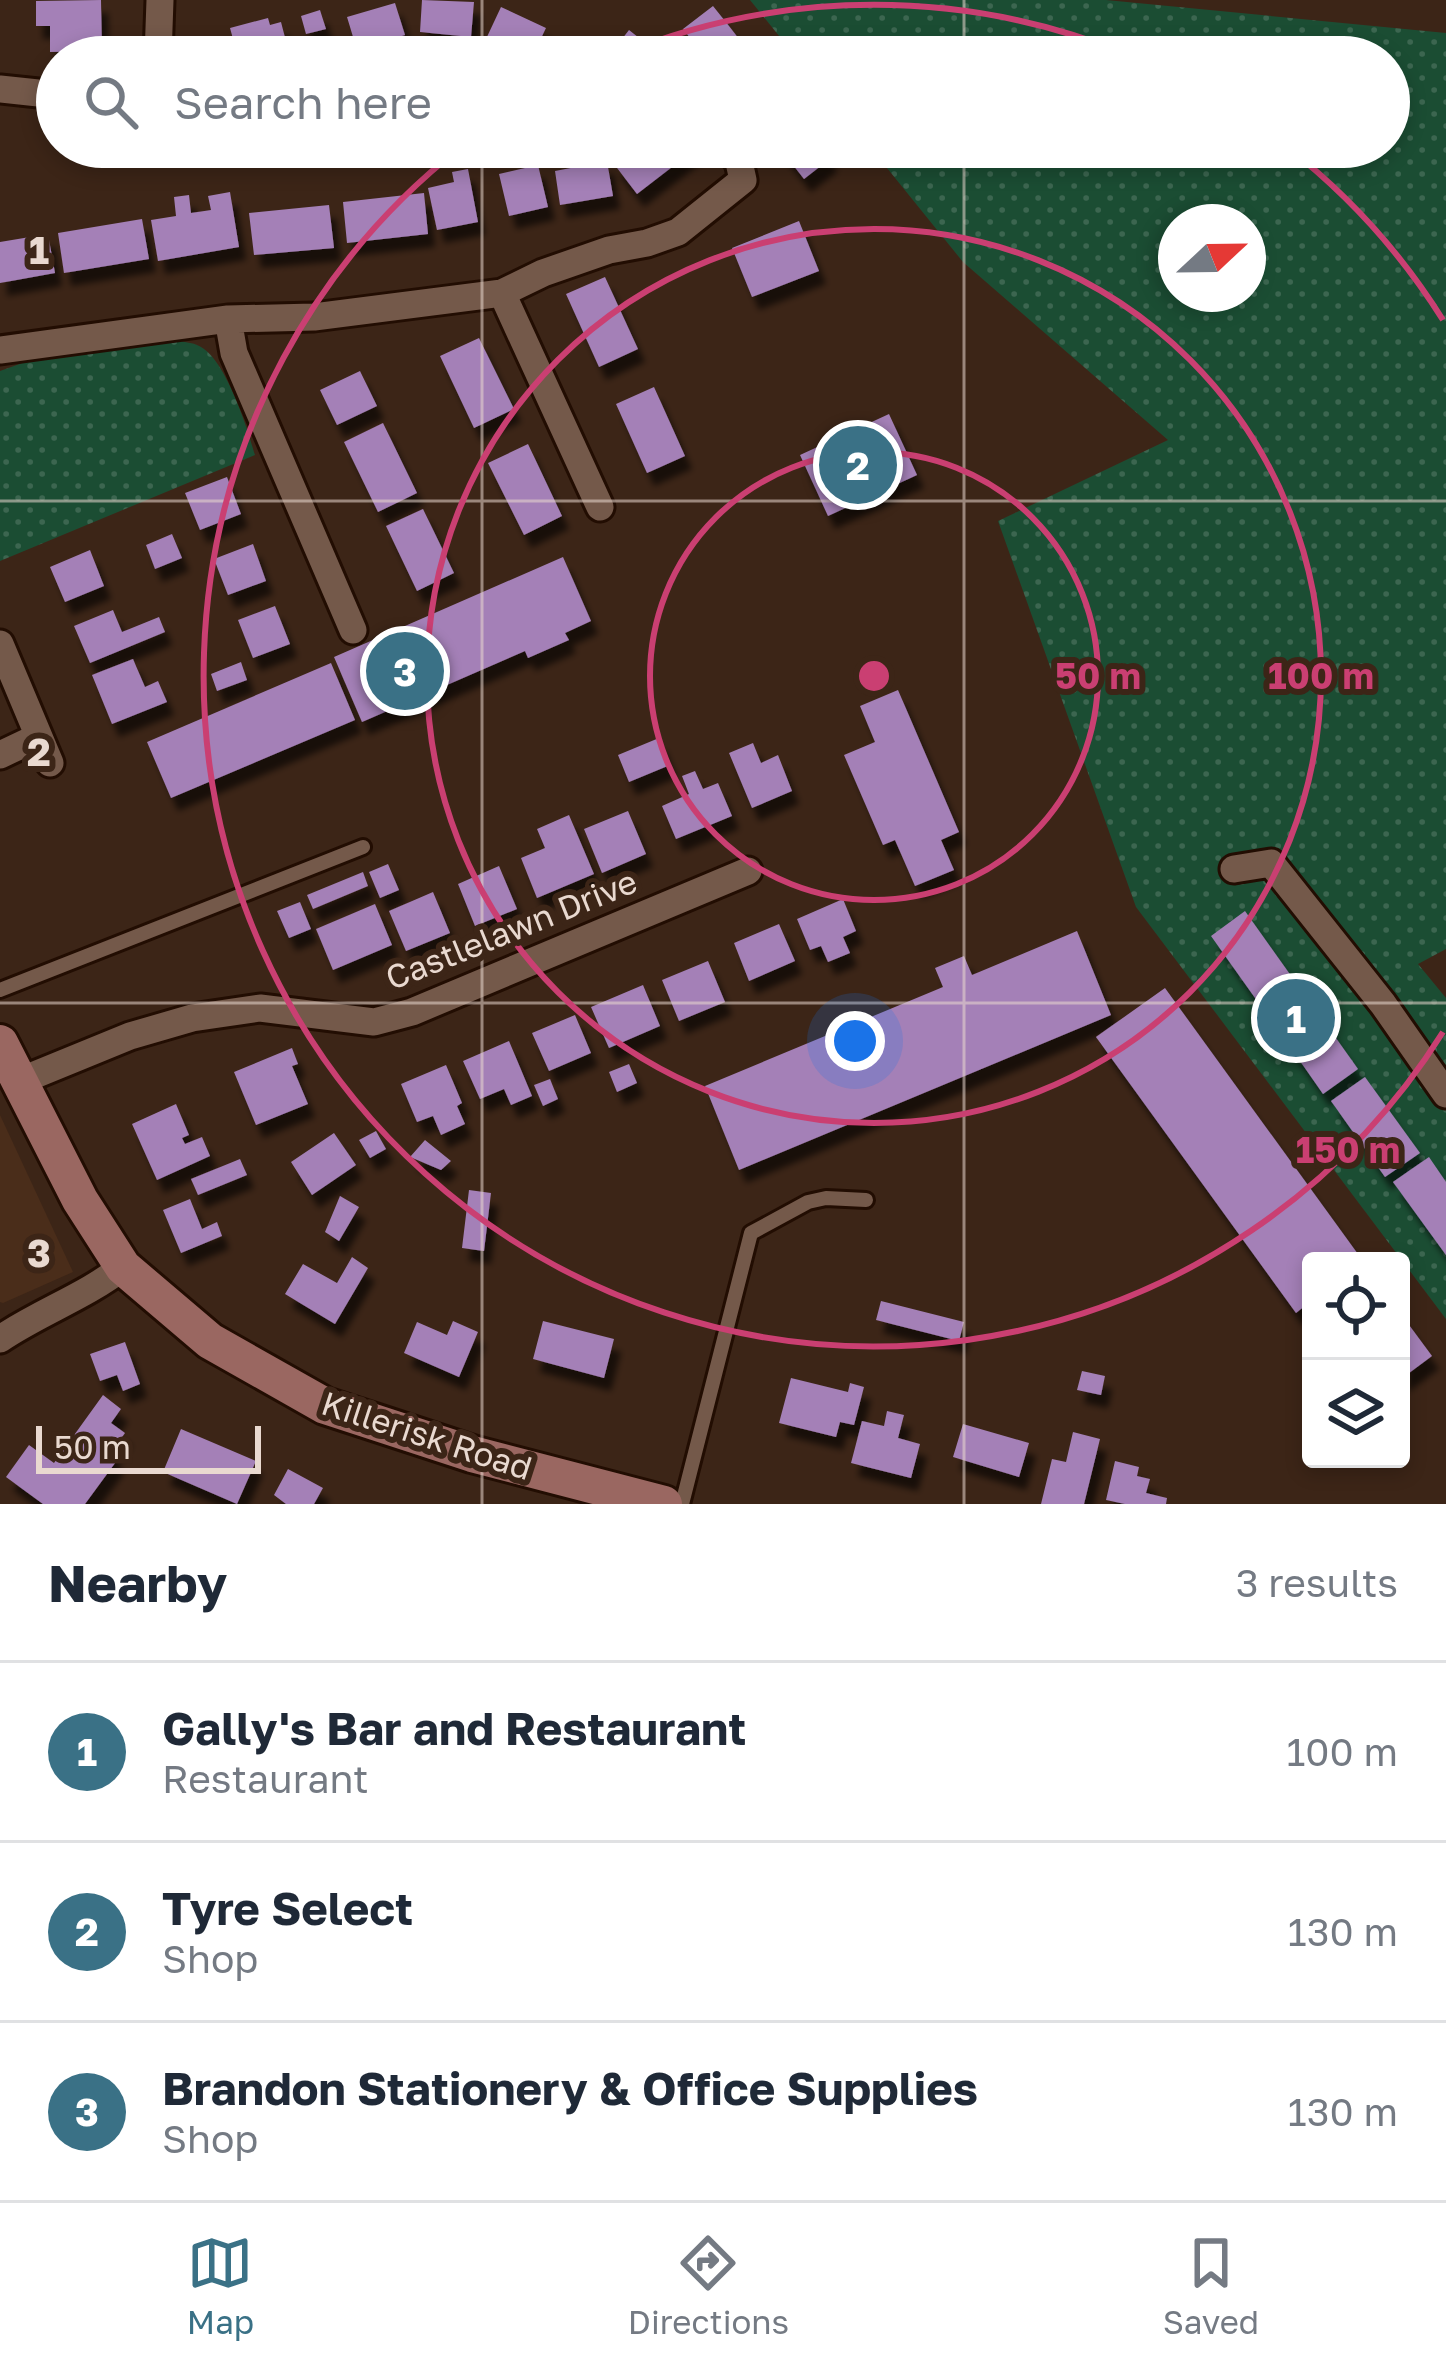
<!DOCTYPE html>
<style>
:root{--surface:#fff;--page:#f6f6f7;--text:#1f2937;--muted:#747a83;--line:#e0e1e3;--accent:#3a7186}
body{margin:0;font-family:"Golos Text",sans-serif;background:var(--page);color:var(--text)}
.controls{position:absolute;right:36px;bottom:36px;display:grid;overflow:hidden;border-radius:12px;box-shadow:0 6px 18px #0003}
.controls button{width:108px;height:108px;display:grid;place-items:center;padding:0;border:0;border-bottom:3px solid var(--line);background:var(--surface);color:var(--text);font:60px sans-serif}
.compass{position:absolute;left:1158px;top:204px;width:108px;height:108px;border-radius:50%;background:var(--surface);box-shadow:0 6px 18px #0003;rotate:68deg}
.scale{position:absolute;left:36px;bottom:30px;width:225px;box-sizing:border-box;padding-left:12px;border:6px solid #e9d9d0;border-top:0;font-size:33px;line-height:42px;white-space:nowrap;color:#e9d9d0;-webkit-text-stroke:9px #3c2517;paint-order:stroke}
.you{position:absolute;left:855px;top:1041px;width:42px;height:42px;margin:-30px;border:9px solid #fff;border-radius:50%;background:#1a73e8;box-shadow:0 0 0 18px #1a73e833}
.badge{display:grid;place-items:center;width:78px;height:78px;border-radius:50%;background:var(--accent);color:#fff;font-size:39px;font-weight:700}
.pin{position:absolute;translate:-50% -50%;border:6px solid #fff;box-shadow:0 3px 12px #0006}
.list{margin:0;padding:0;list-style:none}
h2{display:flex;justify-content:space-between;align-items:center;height:156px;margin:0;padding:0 48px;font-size:51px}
h2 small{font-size:39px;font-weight:400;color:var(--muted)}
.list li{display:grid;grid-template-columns:78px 1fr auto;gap:36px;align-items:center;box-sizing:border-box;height:180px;padding:0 48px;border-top:3px solid var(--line)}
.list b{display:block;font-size:45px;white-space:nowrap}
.list p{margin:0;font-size:39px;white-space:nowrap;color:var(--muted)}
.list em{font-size:39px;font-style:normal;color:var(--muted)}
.icon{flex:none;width:66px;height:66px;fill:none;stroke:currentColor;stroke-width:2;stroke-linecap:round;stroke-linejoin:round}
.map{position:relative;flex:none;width:1446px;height:1504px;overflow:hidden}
.search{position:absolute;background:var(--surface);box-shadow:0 6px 18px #0003;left:36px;right:36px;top:36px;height:132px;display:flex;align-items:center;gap:30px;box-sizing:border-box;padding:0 42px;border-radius:66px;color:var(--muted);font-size:45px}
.sheet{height:696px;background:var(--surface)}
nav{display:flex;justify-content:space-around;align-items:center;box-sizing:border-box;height:168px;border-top:3px solid var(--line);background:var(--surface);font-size:33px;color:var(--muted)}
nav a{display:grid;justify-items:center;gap:6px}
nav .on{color:var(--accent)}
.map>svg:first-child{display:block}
</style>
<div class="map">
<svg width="1446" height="1504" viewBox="0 0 1446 1504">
<defs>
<pattern id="grass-dots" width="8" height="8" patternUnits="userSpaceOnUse" patternTransform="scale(3)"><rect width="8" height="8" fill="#1b4d33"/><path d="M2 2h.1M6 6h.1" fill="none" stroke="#3c6650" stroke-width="1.8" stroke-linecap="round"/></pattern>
<filter id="shadow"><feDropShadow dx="7" dy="13" stdDeviation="3" flood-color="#0009"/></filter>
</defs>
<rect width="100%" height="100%" fill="#3c2517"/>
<path fill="#4a2d1a" d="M0,1115L73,1272L3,1303L0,1302Z"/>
<path fill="url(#grass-dots)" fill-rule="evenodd" d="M750,0H1106L1446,33V949L1418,964L1446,998V1319L1136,907L998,521L1168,440L963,262L870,147H1389V57H796ZM1176,222H1248V294H1176Z
M181,341C188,343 195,343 201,347C226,361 247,427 255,455L0,561V371L28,361Z"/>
<path fill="#a480b7" filter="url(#shadow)" d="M101,0L102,51L50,52V26H36V1Z
M422,0L474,2L471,37L420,32Z
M395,3L405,35L357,50L347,17Z
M713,6L729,26L753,57H705L683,29Z
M501,7L546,28L532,57H524L486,39Z
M320,10L326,29L306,34L301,16Z
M268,18L270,25L281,22L290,57H238L230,28Z
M629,30L643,41L631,57H608Z
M637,147H698L637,194L614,164Z
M779,147H822L831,158L804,179Z
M607,161L613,196L560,205L555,171Z
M538,165L548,207L509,216L499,174Z
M468,169L478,222L437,230L428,188L454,182L452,172Z
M230,192L239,247L158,261L151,220L176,216L174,197L189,195L191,213L211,210L208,196Z
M424,193L428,234L347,243L343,202Z
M329,205L334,248L254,255L249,213Z
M142,219L149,259L64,273L58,233Z
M799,221L819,271L752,297L732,248Z
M48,234L55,273L0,283V242Z
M605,277L638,349L599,367L566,294Z
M479,338L514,409L474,428L440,356Z
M360,371L377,406L337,425L320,390Z
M654,387L685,456L647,473L616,404Z
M889,414L917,475L828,516L800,455Z
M383,423L417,493L378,512L344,442Z
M528,444L562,516L524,535L488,463Z
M227,477L241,514L200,530L185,493Z
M423,509L454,573L417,591L386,526Z
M172,534L182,558L155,569L146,545Z
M253,544L266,581L228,595L214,559Z
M90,550L104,586L65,602L50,567Z
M563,557L591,621L565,633L569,640L528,658L525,651L362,722L334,657Z
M275,606L290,644L253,658L238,620Z
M113,610L122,632L159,617L165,632L90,663L74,626Z
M133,659L145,687L158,681L167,702L112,724L92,675Z
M241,662L247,680L217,691L211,674Z
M331,663L355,720L171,798L147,742Z
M898,690L959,832L941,840L954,870L915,886L895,840L883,845L844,755L875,742L860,706Z
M659,738L670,765L629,782L618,755Z
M753,743L761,763L778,755L792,791L752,808L729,753Z
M695,771L703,789L718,783L732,816L676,839L662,806L689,794L682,776Z
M628,811L646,854L602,873L584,829Z
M569,815L594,874L537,898L521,858L545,848L537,829Z
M388,864L399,890L380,898L369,872Z
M499,866L517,909L475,926L458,884Z
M363,872L368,886L313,909L307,895Z
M433,892L450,933L406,951L389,911Z
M843,899L856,931L843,937L850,953L828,962L821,946L810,950L797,919Z
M300,902L311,929L289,938L277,911Z
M375,904L392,945L333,970L316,929Z
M1245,911L1299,987L1265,1012L1211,936Z
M779,924L795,961L749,981L734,943Z
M1077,931L1111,1015L739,1170L705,1086L943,987L935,968L964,956L972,975Z
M708,961L725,1002L679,1021L662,980Z
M643,985L660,1026L609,1048L591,1007Z
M1165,988L1363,1261H1311V1301L1296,1313L1096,1037Z
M1304,993L1358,1069L1323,1094L1270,1018Z
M575,1015L591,1053L549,1071L532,1033Z
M509,1041L532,1096L511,1105L504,1089L480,1099L463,1061Z
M292,1048L298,1064L292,1066L308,1104L256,1125L234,1072Z
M629,1064L637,1083L617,1092L609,1072Z
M446,1065L462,1103L457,1106L465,1124L441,1135L433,1116L417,1122L401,1084Z
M1365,1077L1420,1153L1385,1177L1331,1101Z
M550,1079L558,1099L543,1106L534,1085Z
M176,1104L189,1135L182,1138L185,1144L202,1137L210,1156L157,1180L132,1124Z
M376,1131L386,1149L370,1158L359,1140Z
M334,1133L356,1165L312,1195L291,1162Z
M425,1140L451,1161L441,1170L410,1157Z
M1429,1157L1446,1182V1255L1393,1182Z
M240,1159L247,1175L198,1195L191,1179Z
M469,1190L491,1193L484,1251L462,1248Z
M340,1196L359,1207L339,1241L325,1232Z
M190,1199L202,1229L217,1222L222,1236L181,1253L163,1210Z
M352,1257L368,1268L335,1324L285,1294L303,1264L337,1283Z
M881,1301L964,1322L959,1341L876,1320Z
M1401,1314L1432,1356L1401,1379Z
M453,1321L478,1332L459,1377L404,1353L417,1322L447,1335Z
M543,1321L614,1339L604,1378L533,1359Z
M125,1342L140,1384L123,1391L117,1375L100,1381L90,1354Z
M1082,1371L1105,1376L1101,1395L1077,1390Z
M791,1378L848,1392L850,1383L864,1387L854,1425L840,1422L836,1437L779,1423Z
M103,1395L121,1409L111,1423L125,1433L110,1454L118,1459L85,1504H43L6,1477L29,1445L54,1463Z
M887,1411L904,1415L898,1438L920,1444L911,1478L851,1463L862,1421L884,1426Z
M963,1424L1029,1443L1019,1477L953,1457Z
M181,1429L256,1461L237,1504L163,1472Z
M1073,1432L1100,1439L1084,1504H1041L1052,1459L1066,1462Z
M1115,1461L1139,1467L1137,1476L1150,1479L1146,1493L1167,1498L1166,1504H1125L1106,1500Z
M288,1469L323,1488L314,1504H286L274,1495Z"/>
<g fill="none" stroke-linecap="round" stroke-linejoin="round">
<g stroke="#220d02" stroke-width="20">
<path id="lane" d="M0,990L363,847
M682,1504L751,1233L808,1202L826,1198L866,1200"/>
</g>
<g stroke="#220d02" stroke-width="33">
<path id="street" d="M158,57L160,0
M0,89L57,95
M502,293L600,507
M228,319L234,353L353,630
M0,350L228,319L314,317L502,293L543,273L609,250L647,243L678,232L743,180L739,162L726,147
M0,644L50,763
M0,755L38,737
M1234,869L1271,863L1383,1004L1446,1094
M20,1081L130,1036L192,1018L260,1008L374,1022L412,1012L748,871
M0,1339C40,1312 84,1297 123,1267"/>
</g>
<g stroke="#220d02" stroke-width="42">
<path id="secondary" d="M0,1043L80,1200L123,1267L210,1341L325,1406L472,1454L664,1504"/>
</g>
<use href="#lane" stroke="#74594a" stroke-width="14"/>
<use href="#street" stroke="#74594a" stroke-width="27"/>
<use href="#secondary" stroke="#9a6761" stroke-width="36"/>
</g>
<path fill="none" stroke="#e9d9d0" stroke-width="3" stroke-opacity="0.55" d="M482,0V57M964,0V57M482,147V1504M964,147V1504M0,501H1446M0,1003H1446"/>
<g fill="none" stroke="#ca3f72" stroke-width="6">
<circle cx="874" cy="676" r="224"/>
<circle cx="874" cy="676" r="447"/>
<path d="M1443 1032A671 671 0 1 1 461 147M617 56A671 671 0 0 1 1131 56M1287 147A671 671 0 0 1 1443 320"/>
</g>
<g text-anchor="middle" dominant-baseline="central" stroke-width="12" stroke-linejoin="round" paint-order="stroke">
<g font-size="33" fill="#e9d9d0" stroke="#3c2517">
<text transform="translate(511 929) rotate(-22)">Castlelawn Drive</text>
<text transform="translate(427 1435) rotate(18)">Killerisk Road</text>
</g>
</g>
<g font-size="39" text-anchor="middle" font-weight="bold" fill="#e9d9d0" stroke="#3c2517" stroke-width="12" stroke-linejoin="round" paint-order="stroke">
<text x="39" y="264">1</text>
<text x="39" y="766">2</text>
<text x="39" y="1267">3</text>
</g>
<circle cx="874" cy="676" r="18" fill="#ca3f72" stroke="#3c2517" stroke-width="6"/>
<g font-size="36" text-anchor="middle" font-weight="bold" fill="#ca3f72" stroke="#3c2517" stroke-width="12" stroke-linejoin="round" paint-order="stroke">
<text x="1098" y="689">50 m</text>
<text x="1321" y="689">100 m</text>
<text x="1348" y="1163">150 m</text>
</g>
</svg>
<div class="controls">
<button><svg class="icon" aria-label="locate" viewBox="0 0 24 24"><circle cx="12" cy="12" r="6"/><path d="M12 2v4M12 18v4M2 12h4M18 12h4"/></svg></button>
<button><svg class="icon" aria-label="layers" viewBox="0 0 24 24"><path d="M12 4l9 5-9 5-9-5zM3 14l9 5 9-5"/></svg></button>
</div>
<svg class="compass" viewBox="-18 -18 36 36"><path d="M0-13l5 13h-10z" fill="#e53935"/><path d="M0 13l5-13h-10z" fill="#747a83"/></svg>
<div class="scale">50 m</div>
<div class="you"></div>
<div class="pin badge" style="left:1296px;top:1018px">1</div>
<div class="pin badge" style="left:858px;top:465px">2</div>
<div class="pin badge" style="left:405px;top:671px">3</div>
<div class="search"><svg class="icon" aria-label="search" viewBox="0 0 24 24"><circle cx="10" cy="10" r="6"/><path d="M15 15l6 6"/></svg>Search here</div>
</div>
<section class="sheet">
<h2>Nearby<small>3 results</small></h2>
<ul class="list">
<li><span class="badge">1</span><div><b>Gally's Bar and Restaurant</b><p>Restaurant</p></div><em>100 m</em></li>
<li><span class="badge">2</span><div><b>Tyre Select</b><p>Shop</p></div><em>130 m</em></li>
<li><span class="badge">3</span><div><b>Brandon Stationery &amp; Office Supplies</b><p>Shop</p></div><em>130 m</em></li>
</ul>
</section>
<nav>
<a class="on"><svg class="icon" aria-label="map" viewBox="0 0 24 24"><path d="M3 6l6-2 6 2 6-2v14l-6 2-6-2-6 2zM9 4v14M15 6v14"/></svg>Map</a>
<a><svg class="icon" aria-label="directions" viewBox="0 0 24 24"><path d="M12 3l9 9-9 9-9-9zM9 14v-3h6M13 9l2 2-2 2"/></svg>Directions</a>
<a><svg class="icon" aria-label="saved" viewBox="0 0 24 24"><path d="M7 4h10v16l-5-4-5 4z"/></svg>Saved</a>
</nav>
